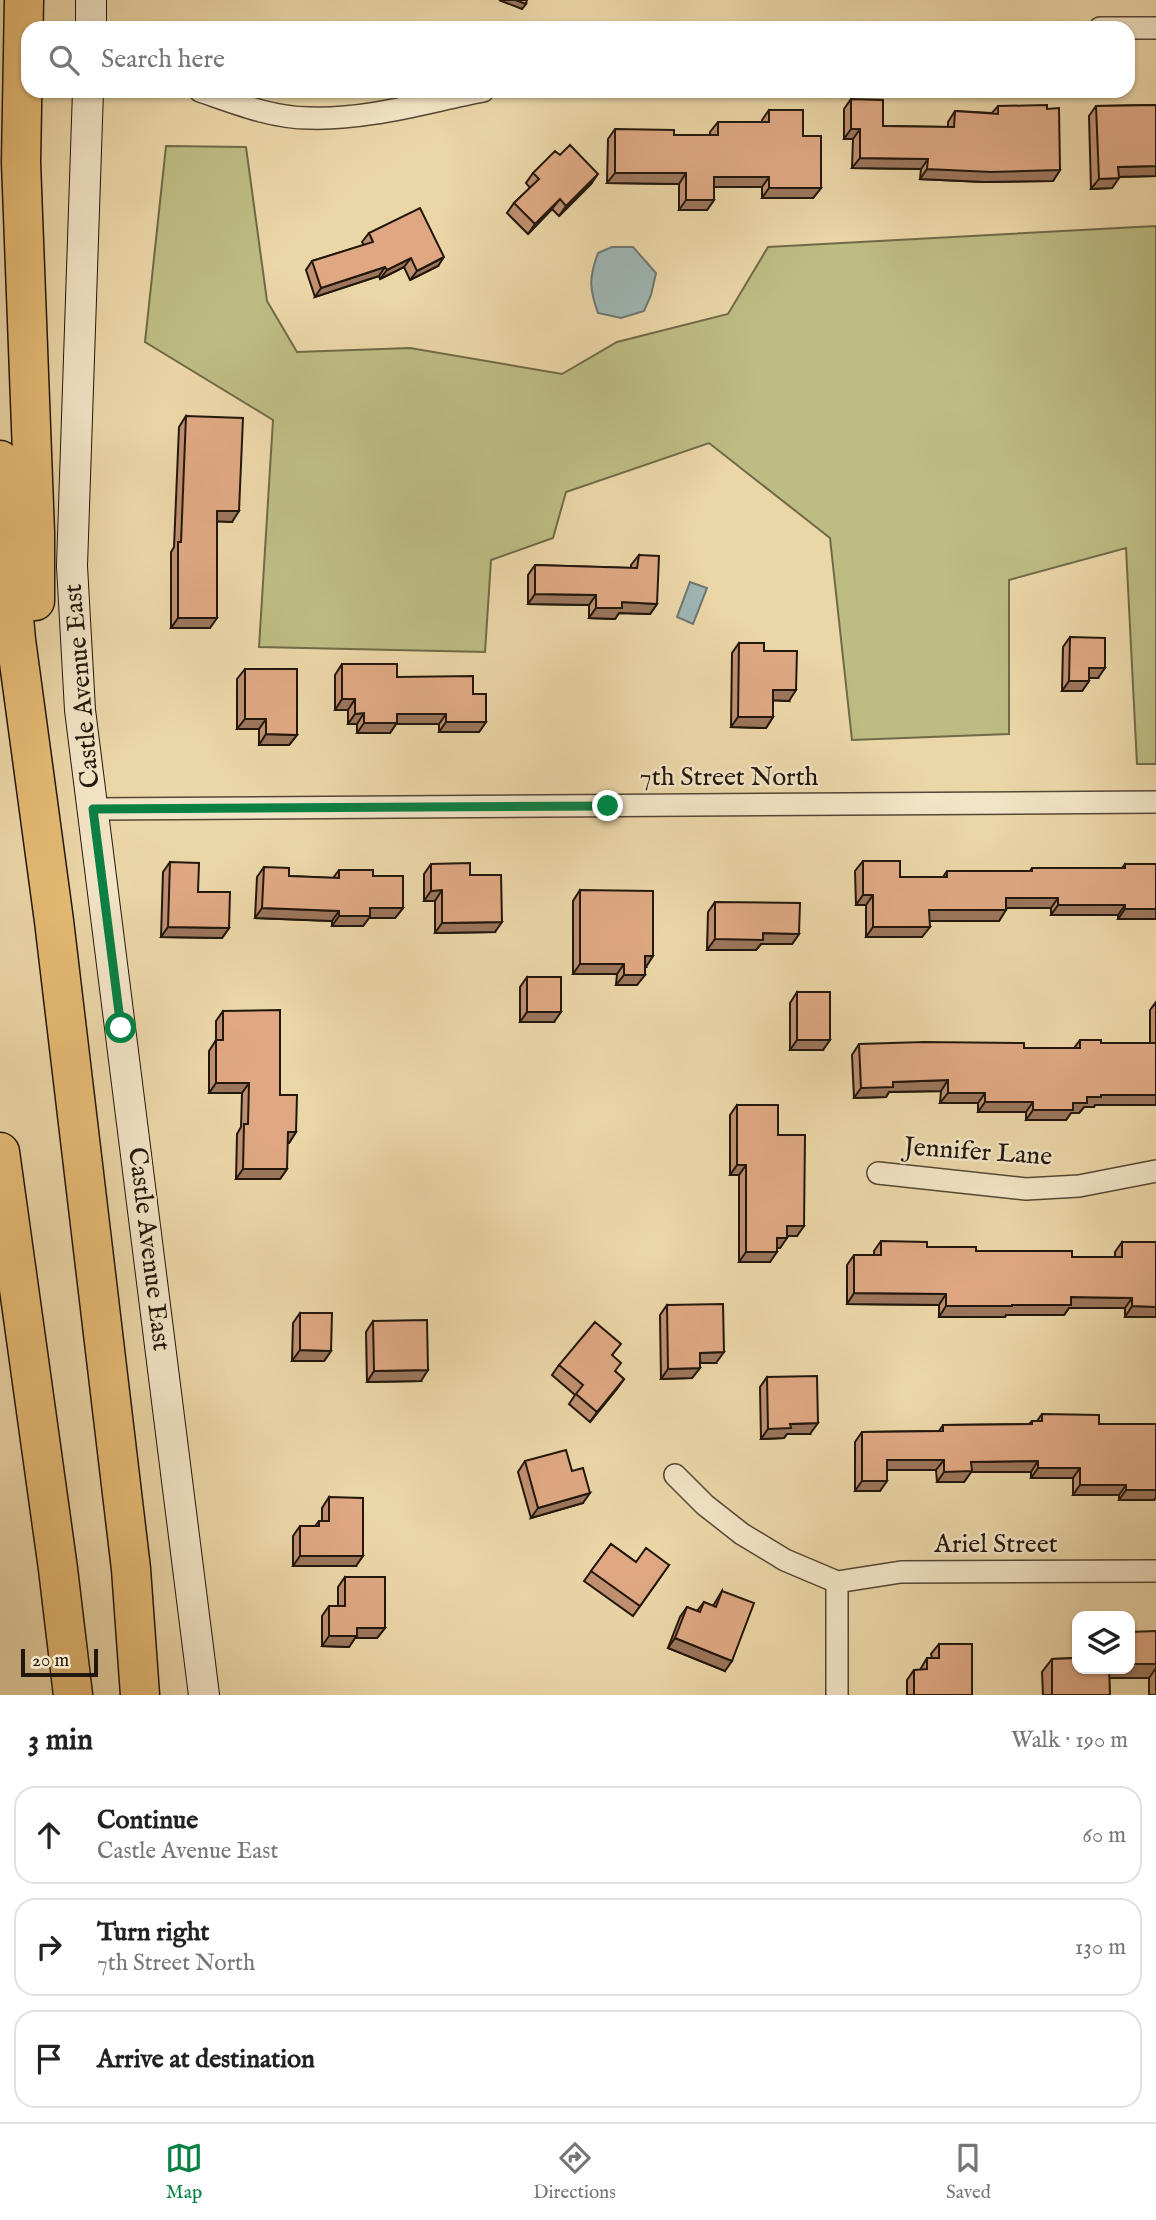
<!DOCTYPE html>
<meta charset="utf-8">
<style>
:root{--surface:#fff;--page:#f6f6f6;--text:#222;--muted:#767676;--line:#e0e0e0;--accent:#0b8043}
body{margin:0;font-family:"IM FELL English",serif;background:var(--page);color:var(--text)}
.controls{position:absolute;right:21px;bottom:21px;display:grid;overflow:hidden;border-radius:14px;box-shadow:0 2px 5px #0004}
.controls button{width:63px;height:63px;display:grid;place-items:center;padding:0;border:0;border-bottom:2px solid var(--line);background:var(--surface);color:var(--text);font:35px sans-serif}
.scale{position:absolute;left:21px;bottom:18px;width:77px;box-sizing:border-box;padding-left:7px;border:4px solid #22170c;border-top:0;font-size:19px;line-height:24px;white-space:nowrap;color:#22170c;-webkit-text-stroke:5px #f2e4c6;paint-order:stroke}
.stop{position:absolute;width:21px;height:21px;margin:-16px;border:5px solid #0b8043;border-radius:50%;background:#fff}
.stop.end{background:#0b8043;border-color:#fff;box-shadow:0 2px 7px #0008}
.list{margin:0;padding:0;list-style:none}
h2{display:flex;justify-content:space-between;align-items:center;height:91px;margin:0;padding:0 28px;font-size:30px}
h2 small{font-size:23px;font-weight:400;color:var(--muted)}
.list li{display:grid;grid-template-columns:46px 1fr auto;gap:21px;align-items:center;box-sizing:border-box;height:98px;margin:0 14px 14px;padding:0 14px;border:2px solid var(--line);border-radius:21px}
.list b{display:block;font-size:26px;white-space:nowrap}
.list p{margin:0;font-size:23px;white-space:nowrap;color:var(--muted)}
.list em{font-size:23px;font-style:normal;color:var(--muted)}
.icon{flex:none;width:38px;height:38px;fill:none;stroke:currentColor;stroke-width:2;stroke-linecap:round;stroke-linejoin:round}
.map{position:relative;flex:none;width:1156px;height:1695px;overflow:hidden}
.search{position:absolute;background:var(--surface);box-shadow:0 2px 5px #0004;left:21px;right:21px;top:21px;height:77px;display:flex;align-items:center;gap:18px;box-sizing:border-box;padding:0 24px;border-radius:21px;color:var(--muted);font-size:26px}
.sheet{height:427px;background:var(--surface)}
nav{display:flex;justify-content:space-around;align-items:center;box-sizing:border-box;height:98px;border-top:2px solid var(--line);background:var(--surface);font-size:19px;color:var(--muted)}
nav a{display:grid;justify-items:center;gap:4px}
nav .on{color:var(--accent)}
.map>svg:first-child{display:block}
</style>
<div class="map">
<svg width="1156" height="1695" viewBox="0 0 1156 1695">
<rect width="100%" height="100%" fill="#ebd6a7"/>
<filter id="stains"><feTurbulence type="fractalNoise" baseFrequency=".00286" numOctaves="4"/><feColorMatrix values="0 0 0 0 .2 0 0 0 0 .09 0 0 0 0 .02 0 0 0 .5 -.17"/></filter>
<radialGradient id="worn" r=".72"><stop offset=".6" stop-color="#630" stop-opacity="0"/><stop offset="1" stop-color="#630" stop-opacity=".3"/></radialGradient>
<path fill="#bdbc83" stroke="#706a48" stroke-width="2" d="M166,146L246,147L267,301L297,352L410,348L562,374L617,342L728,314L768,247L1156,226V764H1137L1126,548L1009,580V734L852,740L830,538L709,443L566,492L553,538L491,560L485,652L259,647L273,420L145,342Z"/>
<path fill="#9eb6b4" stroke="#6c7671" stroke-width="2" d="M612,247H633L656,273L651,295L644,311L621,318L598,313C589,288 589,278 598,253Z
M690,582L707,588L693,624L677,617Z"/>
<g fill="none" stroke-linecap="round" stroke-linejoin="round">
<g stroke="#544733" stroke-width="24">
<path id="street" d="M1100,28H1156
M200,91C235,103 272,118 309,118C368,120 426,102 483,91
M93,809L1156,802
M878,1173L1026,1189L1079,1186L1156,1171
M675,1475L705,1505L742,1534L785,1560L837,1582L901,1572L1156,1571
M837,1582V1695"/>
</g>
<g stroke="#22170c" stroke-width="32">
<path id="secondary" d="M91,28V0
M88,91L72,566L80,710L204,1695"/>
</g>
<g stroke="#22170c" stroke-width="41">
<path id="highway" d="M24,0L21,162L35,533V601
M0,460L16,640L54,921L131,1569L140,1695
M0,1152L58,1569L73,1695"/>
</g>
<use href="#street" stroke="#f2e4c6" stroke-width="21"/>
<use href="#secondary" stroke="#f2e4c6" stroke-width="30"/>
<use href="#highway" stroke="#e6bb74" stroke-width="38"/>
</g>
<path fill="#c09071" stroke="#22170c" stroke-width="2" d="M851,99L883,126L948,127V122L955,111L992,113L998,106L1047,109L1060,170L1053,181L984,182L920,179L921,169L852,168L853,139H844V109Z
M1156,105V176L1119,177L1112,188L1091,189L1089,116L1096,106Z
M769,110L803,136L821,188L813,198H762V187H714V200L707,210H679V184L607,183L608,139L615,129L674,135H710V132L718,122H762V120Z
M533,173L591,184L559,216L552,209L528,234L507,213L514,203L530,188L526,183Z
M369,233L438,266L410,280L404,267L380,279L379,276L315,297L306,270L312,261L364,245L362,242Z
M186,416L232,522L217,521L210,628H171V552L174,547L179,427Z
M639,555L657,604L650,614L619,613L615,619L589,618V605L528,604V575L535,565L631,568V565Z
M1070,637L1098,678H1089V681L1082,691H1062L1063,647Z
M739,643L789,701L773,700V717L766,728L731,727L732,653Z
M342,664L473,694L486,722L479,732H439V724H396L390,733H357V724H348V710H335V675Z
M245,669L297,735L289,745H259V729H237V679Z
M863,861L900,877H943L947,871H1030L1032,868H1122L1125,864L1156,919H1118V915H1051V908H1006L999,921H929L922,937H866V905H856L855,871Z
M170,862L229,928L222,938L161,937L163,872Z
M431,864L470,875L495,932L435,933V901H424V874Z
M264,867L289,876L333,878L339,870L373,876L403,908L395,918H369L363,926H332V921L255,918L257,877Z
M580,890L646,967H645L637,985H616L617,974H573V901Z
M715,902L799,934L792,944H761L756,950H707L708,912Z
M527,977L554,1022H520V987Z
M797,992L823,1050H790V1003Z
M1156,1002V1105H1095L1094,1107H1084L1079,1113H1071L1066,1120H1026V1112H978V1103H940L941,1091L889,1092L886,1097L854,1098L852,1055L859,1044L1024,1048H1074L1080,1040L1101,1043H1150V1010Z
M223,1011L280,1095L296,1132L289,1143H287V1169L280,1179H236L237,1134L241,1127L242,1093H209V1051L216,1040V1021Z
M737,1105L778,1135L797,1236H787L780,1248H777L770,1262H739V1175H730V1115Z
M881,1241L927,1247L976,1251L1072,1257H1115V1252L1122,1242L1156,1317H1125V1308H1069L1064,1315H1006L1005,1317H939V1305L847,1304V1265L854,1255H874V1251Z
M667,1305L716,1363H700V1368L692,1378L661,1379L660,1315Z
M300,1313L331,1351L324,1361H292L293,1323Z
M373,1321L421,1381L367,1382L366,1332Z
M613,1356L615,1371L624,1379L590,1422L569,1404L575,1395L552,1375L559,1365Z
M767,1377L810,1434H787L784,1438L761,1439L760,1387Z
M1042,1414L1099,1424L1154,1500H1119V1495H1073V1478H1031V1472H971L964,1482H937L936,1470H887L880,1491H855V1442L862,1432L939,1431L943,1425L1029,1424L1032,1421H1037Z
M525,1461L572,1471L583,1503L531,1518L518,1472Z
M329,1497L356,1566H293V1536L300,1526H315L319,1521H322V1508Z
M611,1544L636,1562L669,1565L633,1616L584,1581Z
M345,1577L385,1628L377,1638H355L349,1647L322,1646V1616L329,1606H338V1587Z
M722,1591L725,1671L668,1648L680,1617L687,1607L697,1611L704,1602L713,1606Z
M1155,1631H1156V1695H1149V1678H1109L1110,1695H1043L1042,1672L1052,1659L1075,1658V1646L1077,1643V1669Z
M939,1644L972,1695H907V1680L914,1670H920L927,1658H932L931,1654Z"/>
<path fill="#9c765c" stroke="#22170c" stroke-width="2" d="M499,0H516L526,4L522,9Z
M851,129H860L853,139H844Z
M860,158L928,159L921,169L852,168Z
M1156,166V176L1111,177L1118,167Z
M927,169L1060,170L1053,181L984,182L920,179Z
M615,173H686L679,184L607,183Z
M598,174L591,184L559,216L566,206Z
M714,177H769L762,187H707Z
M1119,178L1112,188L1091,189L1099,179Z
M769,188H821L813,198H762Z
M560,199L552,209L528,234L535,224Z
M686,200H714L707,210H679Z
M444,257L438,266L410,280L417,271Z
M411,258L404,267L380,279L387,270Z
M385,267L379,276L315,297L321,288Z
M217,511H239L232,522L209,521Z
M535,594L596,595L589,605L528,604Z
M622,602L657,604L650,614L619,613L615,619L589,618L596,608Z
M178,618H217L210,628H171Z
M1089,668H1105L1098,678H1082Z
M1069,681H1089L1082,691H1062Z
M773,690H796L789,701L766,700Z
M342,699H355L348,710H335Z
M364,713L357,724H348L355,714Z
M397,714H446L439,724H396L390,733H357L364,723Z
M738,717H773L766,728L731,727Z
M245,719H266L259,729H237Z
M446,722H486L479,732H439Z
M266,734L297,735L289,745H259Z
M442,890L435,901H424L431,891Z
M863,895H873L866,905H856Z
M1006,898H1058L1051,908H999Z
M1058,905H1125L1118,915H1051Z
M262,908L339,911L332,921L255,918Z
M370,908H403L395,918H369L363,926H332L339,916Z
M1125,909H1156V919H1118Z
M929,910H1006L999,921H922Z
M502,922L495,932L435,933L442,923Z
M168,927L229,928L222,938L161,937Z
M873,927H930L922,937H866Z
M763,933L799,934L792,944H761L756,950H707L715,939Z
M645,956H653L646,967H637Z
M580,964H624L617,974H573Z
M624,975H645L637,985H616Z
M527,1012H561L554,1022H520Z
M797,1040H830L823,1050H790Z
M948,1080L941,1091L889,1092L886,1097L854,1098L861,1088L893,1082Z
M216,1083H249L242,1093H209Z
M948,1093H985L978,1103H940Z
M1101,1095H1156V1105H1095L1094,1107H1084L1079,1113H1071L1066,1120H1026L1033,1110L1073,1103L1087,1097Z
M985,1102H1033L1026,1112H978Z
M288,1132H296L289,1143H280Z
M737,1165H746L739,1175H730Z
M243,1169H287L280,1179H236Z
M787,1226H804L797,1236H780Z
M777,1238H787L780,1248H770Z
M746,1252H777L770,1262H739Z
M854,1293L946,1294L939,1305L847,1304Z
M1071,1297L1132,1298L1125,1308H1069L1064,1315H1006L1005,1317H939L946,1306L1012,1305Z
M1132,1306L1156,1307V1317H1125Z
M300,1350L331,1351L324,1361H292Z
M724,1352L716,1363H692L700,1353Z
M700,1368L692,1378L661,1379L668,1369Z
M428,1370L421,1381L367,1382L374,1371Z
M624,1379L617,1389L590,1422L597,1412Z
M818,1423L810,1434H787L784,1438L761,1439L768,1429L790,1424Z
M887,1460H944L936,1470H879Z
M1038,1461L1031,1472H971L964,1482H937L944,1472L971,1462Z
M1038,1468H1080L1073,1478H1031Z
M862,1481H887L880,1491H855Z
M1080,1485H1126L1119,1495H1073Z
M1126,1490H1156V1497L1154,1500H1119Z
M590,1493L583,1503L531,1518L538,1508Z
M300,1556H363L356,1566H293Z
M357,1628H385L377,1638H355L349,1647L322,1646L329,1636Z
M675,1638L732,1661L725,1671L668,1648Z
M1130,1664H1156V1668L1149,1678H1099L1106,1669H1130Z"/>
<path fill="#dfa883" stroke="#22170c" stroke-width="2" d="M516,0H527L526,4Z
M851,99L883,100V126L954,127L955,111L998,114V106L1047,105V109L1059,108L1060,170L991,172L927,169L928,159L860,158V129H851Z
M1156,105V166L1118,167L1119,178L1099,179L1096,106Z
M769,110H803V136H821V188H769V177H714V200H686V173H615V129L674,130V135H718V122H769Z
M570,145L598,174L566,206L560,199L535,224L514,203L539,179L533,173L555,151L560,155Z
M420,208L444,257L417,271L411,258L387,270L385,267L321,288L312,261L373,242L369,233Z
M186,416L243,418L239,511H217V618H178V542H181Z
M639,555L659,556L657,604L622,602V608H596V595L535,594V565L637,568Z
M1070,637L1105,638V668H1089V681H1069Z
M739,643H764V651H797L796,690H773V717H738Z
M342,664H397V677L473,676V694H486V722H446V714H397V723H364V713L355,714V699H342Z
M245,669H297V735L266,734V719H245Z
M863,861H900V877H947V871H1032V868H1125V864H1156V909H1125V905H1058V898H1006V910H929L930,927H873V895H863Z
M170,862L199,863L198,892H230L229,928L168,927Z
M470,863V875H501L502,922L442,923V890L431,891V864Z
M264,867L289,868V876L339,878V870H373V876H403V908H370V916H339V911L262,908Z
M580,890L653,891V956H645V975H624V964H580Z
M715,902L800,903L799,934L763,933V940L715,939Z
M527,977H561V1012H527Z
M797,992H830V1040H797Z
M280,1010V1095H297L296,1132H288L287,1169H243L244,1124H248L249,1083H216V1040H223V1011Z
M1080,1040H1101V1043H1156V1095H1101V1097H1087V1103H1073V1110H1033V1102H985V1093H948V1080L893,1082V1087L861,1088L859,1044L924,1042L1024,1043V1048H1080Z
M737,1105H778V1135H805L804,1226H787V1238H777V1252H746V1165H737Z
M881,1241L927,1242V1247H976V1251H1072V1257H1122V1242H1156V1307L1132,1306V1298L1071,1297V1305H1012V1306H946V1294L854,1293V1255H881Z
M723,1304L724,1352L700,1353V1368L668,1369L667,1305Z
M300,1313H332L331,1351L300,1350Z
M427,1320L428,1370L374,1371L373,1321Z
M595,1322L621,1344L612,1355L621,1363L615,1371L624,1379L597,1412L576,1394L583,1385L559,1365Z
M817,1376L818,1423L790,1424L791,1428L768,1429L767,1377Z
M1042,1414L1099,1415V1424H1156V1490H1126V1485H1080V1468H1038V1461L971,1462L972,1471L944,1472V1460H887V1481H862V1432L943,1431V1425L1032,1424V1421H1042Z
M566,1450L572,1471L583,1468L590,1493L538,1508L525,1461Z
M329,1497L363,1498V1556H300V1526H319V1521H329Z
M611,1544L636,1562L646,1548L669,1565L640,1606L591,1571Z
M345,1577H385V1628H357V1636H329V1606H345Z
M722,1591L754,1603L732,1661L675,1638L687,1607L700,1612L704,1602L716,1607Z
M1156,1631V1664H1130V1632Z
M939,1644H972V1695H914V1670L927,1669V1658H939Z
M1077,1658V1669H1109L1110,1695H1052V1659Z"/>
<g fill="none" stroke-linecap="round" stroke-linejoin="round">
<path stroke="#0b8043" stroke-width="9" d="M121,1028L93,809L608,806"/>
</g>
<g text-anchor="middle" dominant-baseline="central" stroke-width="5" stroke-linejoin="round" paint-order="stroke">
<g font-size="26" fill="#22170c" stroke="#f2e4c6">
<text transform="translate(82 686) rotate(-95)">Castle Avenue East</text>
<text x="729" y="777">7th Street North</text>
<text transform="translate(978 1152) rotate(4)">Jennifer Lane</text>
<text transform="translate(149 1249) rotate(83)">Castle Avenue East</text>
<text x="996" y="1544">Ariel Street</text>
</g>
</g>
<rect width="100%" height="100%" filter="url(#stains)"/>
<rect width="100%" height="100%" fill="url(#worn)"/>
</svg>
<div class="controls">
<button><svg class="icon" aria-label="layers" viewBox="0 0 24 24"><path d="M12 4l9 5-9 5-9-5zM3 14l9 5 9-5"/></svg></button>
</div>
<div class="scale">20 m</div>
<div class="stop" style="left:121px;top:1028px"></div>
<div class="stop end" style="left:608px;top:806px"></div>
<div class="search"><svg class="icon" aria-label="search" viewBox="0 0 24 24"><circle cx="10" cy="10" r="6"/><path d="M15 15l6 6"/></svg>Search here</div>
</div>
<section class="sheet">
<h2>3 min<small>Walk · 190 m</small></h2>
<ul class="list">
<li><svg class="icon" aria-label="ahead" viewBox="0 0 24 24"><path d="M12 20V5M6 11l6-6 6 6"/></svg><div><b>Continue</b><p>Castle Avenue East</p></div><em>60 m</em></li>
<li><svg class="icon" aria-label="right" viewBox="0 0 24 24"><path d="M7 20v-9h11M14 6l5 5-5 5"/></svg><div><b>Turn right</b><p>7th Street North</p></div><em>130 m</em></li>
<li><svg class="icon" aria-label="arrive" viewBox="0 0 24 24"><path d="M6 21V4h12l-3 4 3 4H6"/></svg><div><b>Arrive at destination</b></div></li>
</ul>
</section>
<nav>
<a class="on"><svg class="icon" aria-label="map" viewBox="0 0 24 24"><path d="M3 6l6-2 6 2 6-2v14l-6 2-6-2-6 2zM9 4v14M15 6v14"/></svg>Map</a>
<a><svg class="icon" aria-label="directions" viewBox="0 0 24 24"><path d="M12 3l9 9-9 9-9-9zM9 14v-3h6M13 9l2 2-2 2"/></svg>Directions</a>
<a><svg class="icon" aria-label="saved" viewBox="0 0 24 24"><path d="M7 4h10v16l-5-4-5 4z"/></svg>Saved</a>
</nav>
